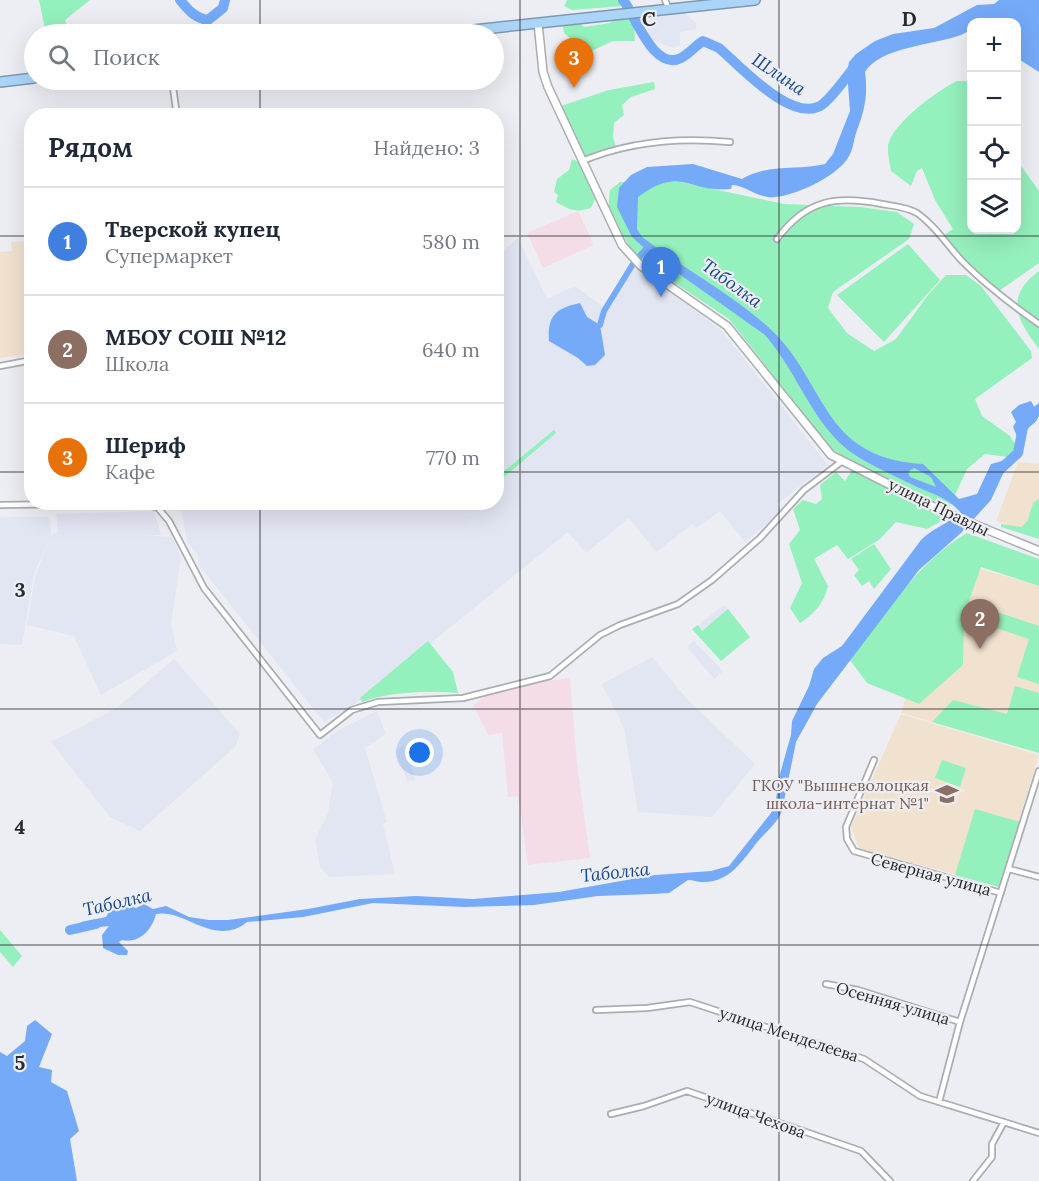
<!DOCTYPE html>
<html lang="ru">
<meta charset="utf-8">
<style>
:root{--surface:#fff;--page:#f6f6f7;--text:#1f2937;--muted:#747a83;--line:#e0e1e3;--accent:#0f766e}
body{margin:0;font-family:Lora,serif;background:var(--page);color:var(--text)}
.controls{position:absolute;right:18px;top:18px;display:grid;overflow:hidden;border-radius:12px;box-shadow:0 6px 24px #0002}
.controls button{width:54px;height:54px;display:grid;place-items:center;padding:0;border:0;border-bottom:2px solid var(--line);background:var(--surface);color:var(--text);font:30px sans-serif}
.you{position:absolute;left:420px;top:753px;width:21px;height:21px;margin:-15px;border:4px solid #fff;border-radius:50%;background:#1a73e8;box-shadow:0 0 0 9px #1a73e833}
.badge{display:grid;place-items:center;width:39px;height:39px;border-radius:50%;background:var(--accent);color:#fff;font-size:20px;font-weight:700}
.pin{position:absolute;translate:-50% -50px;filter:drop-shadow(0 2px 3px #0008)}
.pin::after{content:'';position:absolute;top:32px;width:21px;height:18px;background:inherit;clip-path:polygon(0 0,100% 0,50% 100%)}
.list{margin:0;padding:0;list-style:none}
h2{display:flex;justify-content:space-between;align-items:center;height:78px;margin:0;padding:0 24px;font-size:26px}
h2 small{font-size:20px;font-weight:400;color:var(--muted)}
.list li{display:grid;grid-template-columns:39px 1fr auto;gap:18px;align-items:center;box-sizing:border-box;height:108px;padding:0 24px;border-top:2px solid var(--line)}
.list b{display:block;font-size:22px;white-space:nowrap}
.list p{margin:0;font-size:20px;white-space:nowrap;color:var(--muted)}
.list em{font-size:20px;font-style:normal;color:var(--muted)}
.icon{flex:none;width:33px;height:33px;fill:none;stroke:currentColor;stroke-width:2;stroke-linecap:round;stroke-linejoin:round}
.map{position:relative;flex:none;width:1039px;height:1181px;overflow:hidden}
.search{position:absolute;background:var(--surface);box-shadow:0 6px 24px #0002;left:24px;top:24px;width:480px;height:66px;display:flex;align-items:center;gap:15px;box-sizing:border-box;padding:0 21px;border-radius:33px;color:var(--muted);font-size:22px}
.panel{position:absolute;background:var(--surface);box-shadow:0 6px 24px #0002;left:24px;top:108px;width:480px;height:402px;border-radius:24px}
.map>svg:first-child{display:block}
</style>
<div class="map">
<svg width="1039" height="1181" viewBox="0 0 1039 1181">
<rect width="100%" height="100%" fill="#edeef3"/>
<path fill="#f5dde8" d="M578,211L594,245L543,268L527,233Z
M570,678L577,763L590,858L528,865L518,796L508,797L502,733L488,735L473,705L487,695L545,681Z"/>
<path fill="#e2e5f2" d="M683,12L696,23V29L680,32V45L674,48L650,39L647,25L652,17Z
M518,238L547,299L575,286L608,310L635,267L655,281L721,330L828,465L777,504L782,511L745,542L720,511L696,528L693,524L656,552L629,518L586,553L568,532L358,702L324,722L198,564L199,557L187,541L180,503L496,502L497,256Z
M154,511L161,535H144L172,537L181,557L171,623L177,651L101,695L74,636L27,625L35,577L49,540L34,574L22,645L0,644V517H50L51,536L53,533L58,532L56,514Z
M724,605L728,609L702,632L698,625Z
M694,641L723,671L714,679L687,647Z
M652,657L686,698L755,764L712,817L638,812L624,728L602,684Z
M174,659L240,734L235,747L140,831L110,817L51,742L117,708Z
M377,711L386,734L365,748L387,822L383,824L395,874L329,877L320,867L315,839L328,813L333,782L313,750L334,733Z
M404,745L416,780L407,781L395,750Z"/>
<path fill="#f1e2cf" d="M31,241V354L0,358V252L12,251L11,242Z
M1018,462L1039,464V535L996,521Z
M947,559L1039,586V753L901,713Z
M901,714L1039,755L999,886L859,849L851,827Z"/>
<path fill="#94f0bc" d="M39,0H90L65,20L71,34H46Z
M567,0H619L623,6L572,10L564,6Z
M629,17L634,25L635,41H613L585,54L584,43L571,39L564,33L563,25L579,23L584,27L610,23L615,18Z
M957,81H971L972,230H1016L1017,160L1039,191V263L999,291L972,271L944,235L953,229L935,200L922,168L917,171L911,186L891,171C890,163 886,149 889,142C896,121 938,90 957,81Z
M654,82L655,89L631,97L622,105L624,115L614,123L613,137L616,147L585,158L561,106L609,90Z
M572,159L579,162L595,199L591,208C575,213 570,210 556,202L558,195L554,192L557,179L569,170Z
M620,182H680L784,204L860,207L897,212L914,224L909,239L833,292L828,308L847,333L874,351L896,339L928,295L946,275H966L981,286L1031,351L1032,358L975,399L982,416L1010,436L1017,447L1008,457L985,454L967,469L949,508L846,458L829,447L729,319L657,271L632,251L608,210L610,190Z
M908,244L940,280L884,342L837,295Z
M1039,271V349C1017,320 1004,297 1039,271Z
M554,430L556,433L497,483V477Z
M852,470L943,515L945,519L927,529L896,522L880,539L848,559L837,545L814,559L828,586C824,603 815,613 800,623L790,608L802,583L789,544L800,530L793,509L803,500L816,504L822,499L820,485L836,472L845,481Z
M1039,499V539L1001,527V524L1022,527L1028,520L1033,503Z
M967,533L1039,559V586L981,567L964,615L963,665L919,704L867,683L850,660C885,615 917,562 967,533Z
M874,544L891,569L874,589L869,581L862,586L854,575L859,570L851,559Z
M982,607L1039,626V684L1017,677L1029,639L978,622Z
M728,609L750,637L721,661L692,629L698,625L702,631Z
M428,641L453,672L458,693C428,691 391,691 362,702L360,698Z
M1015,686L1039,693V753L932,722L953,700L1007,714Z
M942,760L966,768L960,787L935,778Z
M975,809L1020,822L999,887L955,875Z
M0,930L22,956L13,967L0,952Z"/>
<path fill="#75aaf8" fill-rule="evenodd" d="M999,0H1039V72L1017,58L1016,22H972L971,30L961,35C933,45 880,47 865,72C868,94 865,110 857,130C854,137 854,145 851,152C843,174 798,195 775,197C758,199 748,186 732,185L731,189C688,193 681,165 638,197L637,229L642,237C682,267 729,293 766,325C828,379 818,458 923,464L959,499L977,494L991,464L1002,461L1006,467L991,500L961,533L919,570L817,704L796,742L782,811C777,823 768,830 759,840C743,859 731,883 702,882C697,882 693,880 688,880L669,893L653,894L598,896L534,905L464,907L373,903L303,917L247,922C215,948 184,908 156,914C152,930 139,944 122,940L119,942L128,951L127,955H118L103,948L102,935L109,926L82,929L81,922L106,917L116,900L123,899L130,906L136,908L144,904L153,909L166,906L189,917L209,920H228L308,909L360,899L416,896L473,899L559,892L655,875L711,871L729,866L771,813L776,801L778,781L791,735L792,721L809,686L814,669L823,658L842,646L921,540C933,528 948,524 960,512C948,497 929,493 913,485C893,475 856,459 841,444C810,415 794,368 765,335L651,254L632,237L617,207L619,188L631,175L647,167L693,164L742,179C768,163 798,171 825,164L833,154L850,111L847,72L849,62L856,54L875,41L893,34L934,28L977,5L994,4ZM914,468L931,477L936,487L910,477L908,472Z
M580,303L587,317L600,325L605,355L595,365L587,366L578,358L549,341C547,315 557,308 580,303Z
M1031,401L1035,408L1039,403C1039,418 1039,423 1025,428L1023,440L1019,441L1013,427L1016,422L1011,412L1019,405Z
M35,1020L52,1034L39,1067L52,1070L51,1082L67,1091L79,1131L70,1139L77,1181H0V1052L7,1056L25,1041L27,1026Z"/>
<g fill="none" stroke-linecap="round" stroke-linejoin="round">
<path stroke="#75aaf8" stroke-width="6" d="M639,257L646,249
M600,325L604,311L633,264"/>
<path stroke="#75aaf8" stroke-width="10" d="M180,0C188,10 195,18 208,20L223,8L225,0
M623,0C635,14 653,72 681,58C689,54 695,46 703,41L719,48C740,66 794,126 823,104C835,94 846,77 856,65
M995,474L1018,453L1023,427L1039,409
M70,930L96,924"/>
<g stroke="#acadb2" stroke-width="8">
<path id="street" d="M665,0L669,9
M172,80L177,116
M582,161C630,141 679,137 730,142
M777,239C806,200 835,195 882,204C893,206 907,207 917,213C937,227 948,247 964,263C988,287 1012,305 1039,324
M0,366L32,360
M0,505L141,503L158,508
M158,508L169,521L204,588L320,735L352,710L378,702L463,698L550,676L600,635L620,625L678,604L712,580L760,538L804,490L841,462
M158,508L166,502
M874,760L846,827L847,839L854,851L1001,893
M1009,869L1039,877
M826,984L858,990L960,1022
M596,1010L647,1008L690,1002L864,1059L920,1096L1039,1133
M939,1102L960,1022L1039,771
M611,1114L644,1106L687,1091L861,1151L890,1181
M973,1181L992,1157V1144L1004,1122"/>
</g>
<g stroke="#acadb2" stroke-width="10">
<path id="secondary" d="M538,23L543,72L548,87L622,245L641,266L727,326L831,455L942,511L1039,551"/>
</g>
<g stroke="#7d99b1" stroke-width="12">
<path id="highway" d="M436,34L755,0
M0,82L34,78"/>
</g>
<use href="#street" stroke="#fff" stroke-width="4.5"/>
<use href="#secondary" stroke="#fff" stroke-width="7"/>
<use href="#highway" stroke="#aad5f8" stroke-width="9"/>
</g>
<path fill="none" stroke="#292a2c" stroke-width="1.5" stroke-opacity="0.55" d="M260,0V34M520,0V1181M779,0V1181M260,80V116M0,236H32M496,236H1039M0,472H32M496,472H1039M260,502V1181M0,709H1039M0,945H1039"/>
<defs>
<g id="school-bare" transform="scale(1.8)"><path d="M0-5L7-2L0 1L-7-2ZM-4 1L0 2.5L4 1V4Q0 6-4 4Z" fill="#8d6e63" stroke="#edeef3" stroke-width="2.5" paint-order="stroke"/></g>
</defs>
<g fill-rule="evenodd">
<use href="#school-bare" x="947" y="794"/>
</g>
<g text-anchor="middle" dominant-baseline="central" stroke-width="4.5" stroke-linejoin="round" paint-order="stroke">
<g font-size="16" fill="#292a2c" stroke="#edeef3">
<text transform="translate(939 507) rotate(26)">улица Правды</text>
<text transform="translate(931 874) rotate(15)">Северная улица</text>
<text transform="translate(893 1003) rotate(16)">Осенняя улица</text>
<text transform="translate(789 1034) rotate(18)">улица Менделеева</text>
<text transform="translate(756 1115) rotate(20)">улица Чехова</text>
</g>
<g font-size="16" fill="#785e54" stroke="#edeef3" text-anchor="end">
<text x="929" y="785">ГКОУ "Вышневолоцкая<tspan x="929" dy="18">школа-интернат №1"</tspan></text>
</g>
<g font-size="18" font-style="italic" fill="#14468a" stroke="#edeef3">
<text transform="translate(779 74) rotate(34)">Шлина</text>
<text transform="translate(732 283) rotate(36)">Таболка</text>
<text transform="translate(615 872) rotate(-6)">Таболка</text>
<text transform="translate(117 902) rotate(-13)">Таболка</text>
</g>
</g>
<g font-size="20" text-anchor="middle" font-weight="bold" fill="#292a2c" stroke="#edeef3" stroke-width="4.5" stroke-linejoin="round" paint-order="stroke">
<text x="649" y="26">C</text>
<text x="909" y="26">D</text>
<text x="20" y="597">3</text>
<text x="20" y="834">4</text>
<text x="20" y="1070">5</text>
</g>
</svg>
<div class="controls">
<button>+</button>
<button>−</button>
<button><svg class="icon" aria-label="locate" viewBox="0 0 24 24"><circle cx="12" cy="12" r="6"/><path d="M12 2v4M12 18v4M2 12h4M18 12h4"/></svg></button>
<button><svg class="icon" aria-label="layers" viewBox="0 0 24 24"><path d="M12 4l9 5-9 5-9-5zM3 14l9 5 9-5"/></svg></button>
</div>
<div class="you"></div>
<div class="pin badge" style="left:661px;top:297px;background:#3f7fe0">1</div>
<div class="pin badge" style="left:980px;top:649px;background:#8d6e63">2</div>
<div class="pin badge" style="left:574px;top:88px;background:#e8710a">3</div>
<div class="search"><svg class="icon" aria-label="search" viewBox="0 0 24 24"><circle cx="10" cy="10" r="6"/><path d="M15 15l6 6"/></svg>Поиск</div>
<section class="panel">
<h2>Рядом<small>Найдено: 3</small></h2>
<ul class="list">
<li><span class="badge" style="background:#3f7fe0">1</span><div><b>Тверской купец</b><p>Супермаркет</p></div><em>580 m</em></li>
<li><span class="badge" style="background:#8d6e63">2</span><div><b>МБОУ СОШ №12</b><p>Школа</p></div><em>640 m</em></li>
<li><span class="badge" style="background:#e8710a">3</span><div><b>Шериф</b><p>Кафе</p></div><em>770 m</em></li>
</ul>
</section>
</div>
